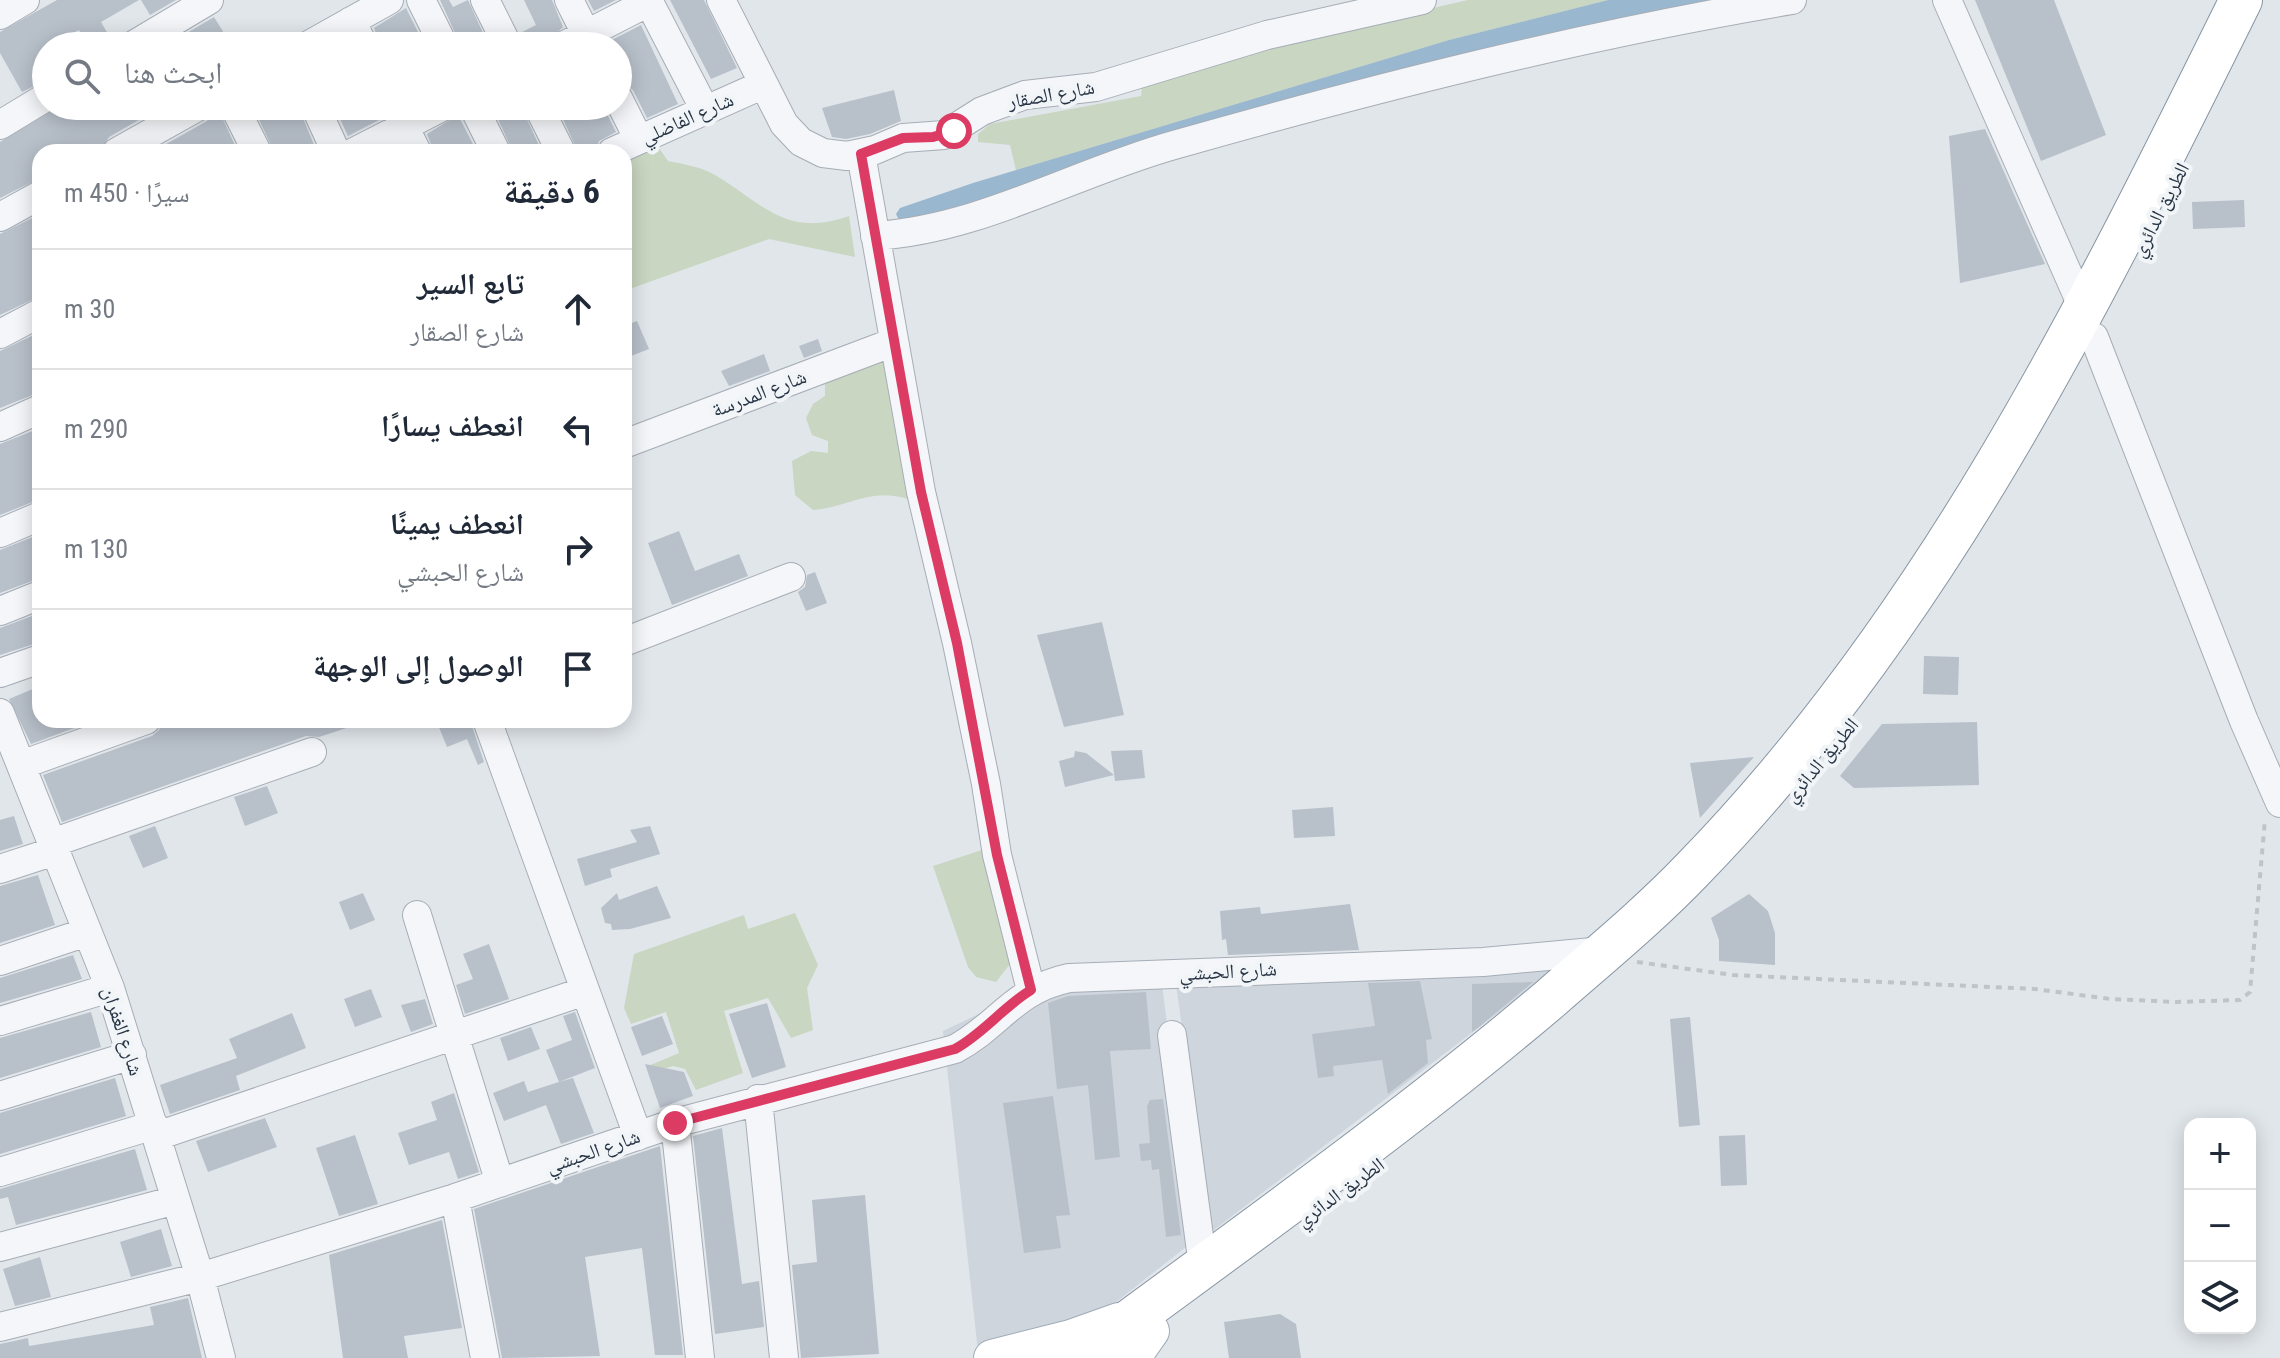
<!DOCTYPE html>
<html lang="ar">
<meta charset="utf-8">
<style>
:root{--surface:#fff;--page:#f6f6f7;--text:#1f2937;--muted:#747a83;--line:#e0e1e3}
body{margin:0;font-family:"Roboto Condensed","Noto Naskh Arabic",sans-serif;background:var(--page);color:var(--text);direction:rtl}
.controls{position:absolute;right:24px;bottom:24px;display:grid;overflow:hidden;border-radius:16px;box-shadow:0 4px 20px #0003}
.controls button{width:72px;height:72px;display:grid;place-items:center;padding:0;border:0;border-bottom:2px solid var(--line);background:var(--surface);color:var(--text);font:40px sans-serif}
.stop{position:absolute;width:24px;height:24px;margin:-18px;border:6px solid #dc3b64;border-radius:50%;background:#fff}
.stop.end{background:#dc3b64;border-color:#fff;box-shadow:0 2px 8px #0008}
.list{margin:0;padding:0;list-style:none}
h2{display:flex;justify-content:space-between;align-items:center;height:104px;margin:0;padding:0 32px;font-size:34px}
h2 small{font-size:26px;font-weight:400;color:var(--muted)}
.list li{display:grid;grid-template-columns:52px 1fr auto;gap:24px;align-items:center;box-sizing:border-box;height:120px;padding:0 32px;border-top:2px solid var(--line)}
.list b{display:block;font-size:30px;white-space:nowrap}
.list p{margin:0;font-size:26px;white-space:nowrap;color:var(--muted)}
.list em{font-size:26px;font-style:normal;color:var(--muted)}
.icon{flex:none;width:44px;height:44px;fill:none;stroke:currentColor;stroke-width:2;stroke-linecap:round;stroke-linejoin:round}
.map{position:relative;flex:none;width:2280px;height:1358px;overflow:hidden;direction:ltr}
.search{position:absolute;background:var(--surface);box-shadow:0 4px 20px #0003;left:32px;top:32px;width:600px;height:88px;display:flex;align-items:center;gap:20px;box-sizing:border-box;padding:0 28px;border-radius:44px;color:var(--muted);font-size:30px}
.panel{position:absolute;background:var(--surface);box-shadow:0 4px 20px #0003;left:32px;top:144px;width:600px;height:584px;border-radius:24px;direction:rtl}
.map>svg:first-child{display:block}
</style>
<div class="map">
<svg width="2280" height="1358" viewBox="0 0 2280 1358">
<rect width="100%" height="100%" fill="#e1e6eb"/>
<path fill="#cfd5dd" d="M1554,970L1210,1233L1176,984Z
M1162,985L1195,1240L1088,1324L978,1352L943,1031L1029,990Z"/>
<path fill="#c9d6c1" d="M1468,0H1608L1449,40L1016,170L1010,145L978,142V134L990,124L1141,96L1142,86L1279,43Z
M657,145L668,161C684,164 701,167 715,175C765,205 786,238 849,216L855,257L769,239L624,291V159Z
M882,356L908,499C870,487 850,507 813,510L795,495L792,461L811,451L828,453V441L812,435L806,418L813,404L825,396V377Z
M982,850L1010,964L996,982L976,977L968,967L933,866Z
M795,913L818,965L807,988L813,1030L791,1038L768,998L724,1011L743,1073L696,1090L685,1069L673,1066L649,1073L646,1067L679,1053L666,1012L631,1024L624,1008L634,954L744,915L748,929Z"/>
<path fill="#99b8cf" d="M1608,0H1722L946,211L900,222L896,214L900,208L973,183L1449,40Z"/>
<path fill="#b8c0ca" d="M57,0H139L101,22L115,46H90L79,30L46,46L40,53L46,64V80L22,92L0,53V32Z
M141,0H176L150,15Z
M440,0H449L453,7L468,0L489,46H461Z
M524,0H552L563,27L542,46H525L520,33L536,25Z
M588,0H616L594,11Z
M670,0H704L737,68L711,79Z
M1975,0H2054L2106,135L2041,161Z
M406,8L425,46H381L374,28Z
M214,17L232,46H168L167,45Z
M641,25L678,104L647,118L633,90L618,80V46H609L608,42Z
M894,90L901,121L870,134L846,139L832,137L822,108Z
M60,106H156L158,109L109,137L100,152H40V178L0,198V142Z
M217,106L238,152H152L207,121Z
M270,106H298L317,152H274L256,113Z
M334,106H377L381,119L348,136Z
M492,106H521L542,152H513Z
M557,106H603L616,132L599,141L595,152H578Z
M458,115L477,152H434L427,134Z
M1985,129L2045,264L1960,283L1949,136Z
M2244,200L2245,227L2193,229L2192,202Z
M40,214V296L0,315V234Z
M637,321L649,349L631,356L624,339V326Z
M40,332V392L0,408V351Z
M818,339L822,351L804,358L799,346Z
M764,354L770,371L729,386L721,371Z
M40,428V499L0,515V444Z
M679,531L695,571L739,554L748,576L672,605L648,543Z
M40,534V578L0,593V550Z
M815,572L827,603L806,611L798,592L805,587L807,575Z
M40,613V642L0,655V628Z
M1102,622L1124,715L1064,727L1037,635Z
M1924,656L1959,657L1958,695L1923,694Z
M40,686V720H96L31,744L9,699Z
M163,720H362V723L319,737L306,736L62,822L43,775L152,736L159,730Z
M436,720H470L484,762L478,765L467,739L447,747Z
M1977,722L1979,785L1854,788L1840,776L1882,724Z
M1142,750L1145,778L1115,781L1111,751Z
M1075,751L1086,753L1114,775L1065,787L1059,761L1074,757Z
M1754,757L1700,818L1690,763Z
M267,786L278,813L245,826L234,797Z
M1333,807L1335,836L1294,838L1292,810Z
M14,816L23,844L0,851V820Z
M155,826L168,858L143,868L129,836Z
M650,826L660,854L610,869L612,877L585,886L577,859L637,842L630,830Z
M38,875L55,925L0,943V886Z
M657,886L671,918L630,929L612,930L611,924L605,923L601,908L617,893L619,900Z
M363,893L375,920L350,930L339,902Z
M1749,894L1768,911L1775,933V965L1719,961V940L1711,918Z
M1350,904L1359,950L1228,955L1226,939L1222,940L1220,911L1260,907L1261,914Z
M489,944L509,999L465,1014L456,985L473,979L463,954Z
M73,955L82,979L0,1003V978Z
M1420,981L1432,1039L1426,1040L1428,1063L1388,1094L1382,1060L1333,1066L1334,1076L1318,1078L1312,1034L1375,1026L1368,983Z
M1533,982L1479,1027L1472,1032V984Z
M371,989L382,1017L355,1027L344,999Z
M1146,992L1151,1049L1110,1051L1120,1157L1095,1160L1088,1085L1057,1089L1048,1003L1068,996Z
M425,999L433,1024L411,1032L401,1005Z
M767,1003L786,1067L752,1078L729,1014Z
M91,1012L101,1047L0,1078V1038Z
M575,1012L595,1068L559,1082L573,1078L594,1133L561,1144L546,1105L504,1121L493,1093L524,1081L528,1092L559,1082L546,1050L572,1040L563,1016Z
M292,1013L306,1048L236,1076L240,1090L170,1114L160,1085L237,1058L229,1039Z
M662,1016L673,1044L642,1056L631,1027Z
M1690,1017L1700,1125L1679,1127L1670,1019Z
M531,1027L540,1049L508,1061L500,1038Z
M645,1064L684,1072L693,1096L660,1108Z
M115,1078L126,1116L0,1154V1113Z
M454,1093L479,1172L458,1179L449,1152L409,1165L398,1133L437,1120L431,1102Z
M1053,1096L1070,1215L1056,1216L1061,1248L1024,1253L1003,1103Z
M1163,1099L1181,1235L1166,1237L1159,1169L1152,1170L1151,1160L1141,1161L1139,1144L1150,1143L1147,1106L1150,1100Z
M265,1118L277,1147L208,1172L196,1141Z
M722,1128L742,1284L759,1281L764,1327L715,1334L693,1136Z
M355,1135L378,1204L339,1216L316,1148Z
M1745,1135L1747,1185L1721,1186L1719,1136Z
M660,1146L683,1355H655L642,1248L585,1257L600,1356L502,1358L474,1209Z
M135,1149L147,1190L16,1225L8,1197L0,1199V1189Z
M865,1195L879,1354L801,1358L792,1265L817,1262L812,1200Z
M442,1220L462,1328L404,1336L408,1358H343L329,1255Z
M161,1229L172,1266L131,1277L120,1242Z
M40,1257L51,1297L15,1306L3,1269Z
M188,1298L202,1358H0V1344L28,1338L29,1346L154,1325L150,1307Z
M1280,1314L1296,1324L1301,1358H1229L1224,1322Z"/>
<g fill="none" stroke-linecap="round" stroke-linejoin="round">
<g stroke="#a6adb6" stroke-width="30">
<path id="minor" d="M421,0L444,46
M485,0L508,46
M569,0L592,46
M648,0L705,110
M721,0L784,124L801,142L823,153L847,156L875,150L903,138L944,135L982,111L1025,95L1096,87L1267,35L1422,0
M1947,0L2083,308
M0,15L25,0
M351,21L364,46
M132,46L209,0
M307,46L389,0
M563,46L649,2
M618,98L639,140
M234,106L257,152
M315,106L336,152
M394,106L417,152
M473,106L496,152
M538,106L561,152
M0,125L46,97
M117,152L199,106
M354,152L444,106
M612,152L762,85
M861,154L921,492L957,643L986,784L997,855L1031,990
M0,217L40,195
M875,236C981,229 1074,173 1174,145C1378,87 1583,35 1792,0
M0,334L40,313
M2094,337L2244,721L2280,803
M0,427L40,409
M624,444L894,342
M0,533L40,516
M0,611L40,595
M624,642L791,577
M0,673L40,659
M0,713L110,988L200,1277L221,1358
M487,720L638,1136
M21,765L146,720
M52,843L312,752
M0,869L55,851
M417,915L500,1183
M0,961L87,932
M0,1021L110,988
M1172,1035L1203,1266
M0,1096L132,1055
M758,1099L784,1358
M675,1123L700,1358
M157,1136L585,991
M0,1172L154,1125
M455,1198L485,1358
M0,1247L176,1200
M0,1327L200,1277L455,1198L675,1123L955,1049C1001,1024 1013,990 1069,978L1483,962L1603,951"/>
</g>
<g stroke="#9facb8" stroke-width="38">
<path id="major" d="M992,1358L1071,1338L1119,1321
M1132,1358L1151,1331"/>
</g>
<g stroke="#8795a3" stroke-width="44">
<path id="highway" d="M1079,1358C1238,1240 1400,1126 1551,998C1599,956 1649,915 1693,869C1935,621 2089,307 2241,0"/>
</g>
<path stroke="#bfc4ca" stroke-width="4" stroke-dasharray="6 6" stroke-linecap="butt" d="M1637,962L1733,975L2035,989L2110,999L2177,1002L2240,1000L2250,992L2265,819"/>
<use href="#minor" stroke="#f4f6f9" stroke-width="28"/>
<use href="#major" stroke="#fff" stroke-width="36"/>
<use href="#highway" stroke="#fff" stroke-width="42"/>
</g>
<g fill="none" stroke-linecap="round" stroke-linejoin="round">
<path stroke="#dc3b64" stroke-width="10" d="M675,1123L955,1049C984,1033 1003,1007 1031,990L997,855L957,643L921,492L861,154L903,138L933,137L954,131"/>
</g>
<g text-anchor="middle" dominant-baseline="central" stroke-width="8" stroke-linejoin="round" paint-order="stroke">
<g font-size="20" fill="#283545" stroke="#f1f5f8">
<text transform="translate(1051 94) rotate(-10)">شارع الصقار</text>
<text transform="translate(687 118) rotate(-24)">شارع الفاضلي</text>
<text transform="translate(2160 210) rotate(-63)">الطريق الدائري</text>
<text transform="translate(759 393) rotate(-21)">شارع المدرسة</text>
<text transform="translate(1821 760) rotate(-50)">الطريق الدائري</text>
<text transform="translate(1228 971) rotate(-3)">شارع الحبشي</text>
<text transform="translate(123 1031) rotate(72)">شارع الغفران</text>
<text transform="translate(593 1151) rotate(-19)">شارع الحبشي</text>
<text transform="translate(1340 1192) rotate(-36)">الطريق الدائري</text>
</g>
</g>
</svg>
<div class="controls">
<button>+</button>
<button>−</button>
<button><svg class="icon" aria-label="layers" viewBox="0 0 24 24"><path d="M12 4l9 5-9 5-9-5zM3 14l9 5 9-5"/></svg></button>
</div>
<div class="stop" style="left:954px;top:131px"></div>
<div class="stop end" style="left:675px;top:1123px"></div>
<div class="search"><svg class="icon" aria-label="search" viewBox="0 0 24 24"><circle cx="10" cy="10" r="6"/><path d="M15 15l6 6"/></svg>ابحث هنا</div>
<section class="panel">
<h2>6 دقيقة<small>سيرًا · 450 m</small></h2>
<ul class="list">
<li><svg class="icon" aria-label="ahead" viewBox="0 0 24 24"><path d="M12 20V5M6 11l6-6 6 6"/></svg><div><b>تابع السير</b><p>شارع الصقار</p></div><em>30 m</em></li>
<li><svg class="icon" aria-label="left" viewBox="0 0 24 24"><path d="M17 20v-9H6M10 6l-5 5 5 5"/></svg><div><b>انعطف يسارًا</b></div><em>290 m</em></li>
<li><svg class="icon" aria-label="right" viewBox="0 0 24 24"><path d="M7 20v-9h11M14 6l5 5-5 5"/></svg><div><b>انعطف يمينًا</b><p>شارع الحبشي</p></div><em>130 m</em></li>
<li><svg class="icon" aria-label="arrive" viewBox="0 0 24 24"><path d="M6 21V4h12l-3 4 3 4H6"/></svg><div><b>الوصول إلى الوجهة</b></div></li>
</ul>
</section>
</div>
